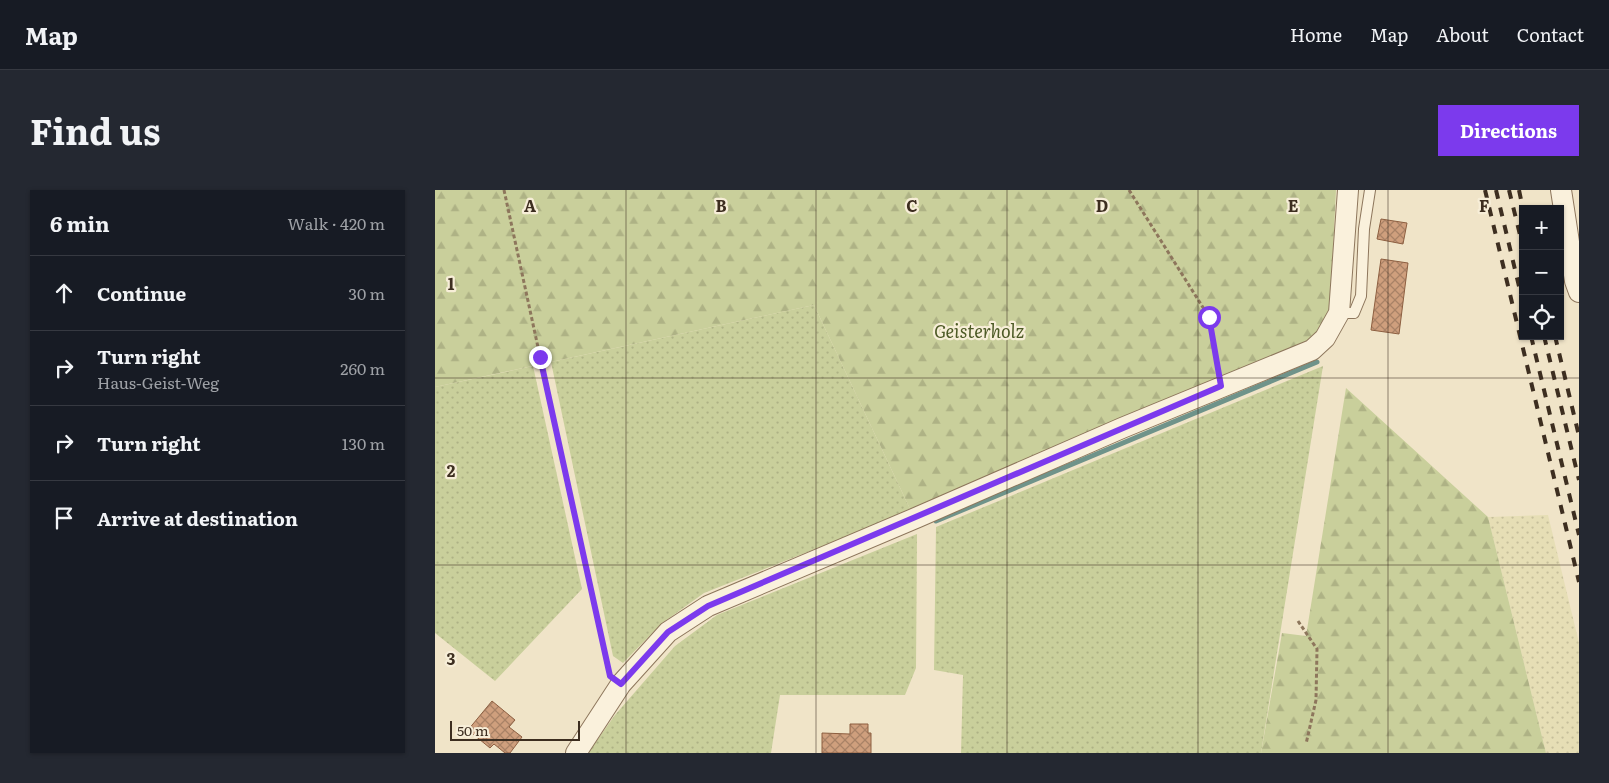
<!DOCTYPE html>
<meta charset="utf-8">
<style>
:root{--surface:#171b24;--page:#242831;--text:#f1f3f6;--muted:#9ea1a6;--line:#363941;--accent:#7c3aed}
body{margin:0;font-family:Literata,serif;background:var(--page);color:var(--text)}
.controls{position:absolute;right:15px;top:15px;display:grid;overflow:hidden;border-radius:0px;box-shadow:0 1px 4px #0004}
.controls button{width:45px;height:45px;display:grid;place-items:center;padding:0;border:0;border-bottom:1px solid var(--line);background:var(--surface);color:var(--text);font:25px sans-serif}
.scale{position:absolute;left:15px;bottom:12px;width:130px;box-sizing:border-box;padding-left:5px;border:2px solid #3d2e20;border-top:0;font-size:14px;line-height:18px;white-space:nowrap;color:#3d2e20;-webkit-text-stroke:4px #f7eed8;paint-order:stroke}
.stop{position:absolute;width:15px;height:15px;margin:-11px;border:4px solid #7c3aed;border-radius:50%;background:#fff}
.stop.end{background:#7c3aed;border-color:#fff;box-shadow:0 1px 5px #0008}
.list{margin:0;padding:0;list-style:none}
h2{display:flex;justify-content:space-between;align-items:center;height:65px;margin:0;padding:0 20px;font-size:21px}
h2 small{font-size:16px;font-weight:400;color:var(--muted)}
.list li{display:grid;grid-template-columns:32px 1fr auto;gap:15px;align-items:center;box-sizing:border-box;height:75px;padding:0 20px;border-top:1px solid var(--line)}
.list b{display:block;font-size:19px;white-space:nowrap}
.list p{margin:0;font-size:16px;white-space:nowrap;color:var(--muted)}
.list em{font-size:16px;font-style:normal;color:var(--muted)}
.icon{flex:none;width:28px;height:28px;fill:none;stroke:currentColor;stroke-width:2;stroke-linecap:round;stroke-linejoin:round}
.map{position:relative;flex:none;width:1144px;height:563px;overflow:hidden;border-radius:0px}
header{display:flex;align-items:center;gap:30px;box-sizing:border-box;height:70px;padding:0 25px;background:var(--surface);border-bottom:1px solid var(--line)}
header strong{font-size:24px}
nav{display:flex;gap:28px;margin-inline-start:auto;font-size:18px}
.intro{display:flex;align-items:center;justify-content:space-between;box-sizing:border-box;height:120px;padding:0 30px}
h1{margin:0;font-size:35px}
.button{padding:12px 22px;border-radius:0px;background:var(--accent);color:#fff;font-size:18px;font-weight:700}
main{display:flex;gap:30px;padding:0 30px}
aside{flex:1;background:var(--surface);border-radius:0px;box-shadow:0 1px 4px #0004}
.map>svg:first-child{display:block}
</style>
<header>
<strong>Map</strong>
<nav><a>Home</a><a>Map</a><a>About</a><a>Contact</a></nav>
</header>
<div class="intro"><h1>Find us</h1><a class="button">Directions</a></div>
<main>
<aside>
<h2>6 min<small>Walk · 420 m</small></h2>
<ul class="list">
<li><svg class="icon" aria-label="ahead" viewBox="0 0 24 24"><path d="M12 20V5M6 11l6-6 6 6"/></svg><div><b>Continue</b></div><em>30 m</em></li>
<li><svg class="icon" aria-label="right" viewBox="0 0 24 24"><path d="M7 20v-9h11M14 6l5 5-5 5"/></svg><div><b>Turn right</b><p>Haus-Geist-Weg</p></div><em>260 m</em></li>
<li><svg class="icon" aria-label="right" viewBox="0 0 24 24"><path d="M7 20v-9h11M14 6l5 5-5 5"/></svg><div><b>Turn right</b></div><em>130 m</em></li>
<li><svg class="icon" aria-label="arrive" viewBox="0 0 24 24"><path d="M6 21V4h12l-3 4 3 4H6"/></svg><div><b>Arrive at destination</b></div></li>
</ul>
</aside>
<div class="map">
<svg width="1144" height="563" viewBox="0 0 1144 563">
<defs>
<pattern id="farmland-dots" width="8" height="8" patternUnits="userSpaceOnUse" patternTransform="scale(1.25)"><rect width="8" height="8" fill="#e6deb5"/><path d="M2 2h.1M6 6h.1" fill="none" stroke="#c6bf9b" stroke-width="1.8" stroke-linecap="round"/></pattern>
<pattern id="grass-dots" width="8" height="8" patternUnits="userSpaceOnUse" patternTransform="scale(1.25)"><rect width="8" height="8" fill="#c9cf9b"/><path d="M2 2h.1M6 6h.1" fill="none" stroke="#aeb285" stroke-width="1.8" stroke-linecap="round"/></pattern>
<pattern id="forest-firs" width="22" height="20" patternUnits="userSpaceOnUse" patternTransform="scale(1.25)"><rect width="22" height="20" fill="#c9cf9b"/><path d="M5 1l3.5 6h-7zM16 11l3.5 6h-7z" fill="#aeb285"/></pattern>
<pattern id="building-cross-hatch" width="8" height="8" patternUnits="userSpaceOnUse" patternTransform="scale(1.25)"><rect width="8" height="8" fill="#cf9f7d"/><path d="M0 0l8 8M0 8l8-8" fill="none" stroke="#a98266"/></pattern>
</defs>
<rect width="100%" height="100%" fill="#f0e4c8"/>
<path fill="url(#farmland-dots)" d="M1113,325L1144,453V563H1111L1053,327Z"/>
<path fill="url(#grass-dots)" d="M379,115L476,321L269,403L226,434L188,473L178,466L116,172Z
M98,176L147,399L60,491L0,443V197Z
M888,176L826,563H526L528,485L499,480L501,337Z
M482,344L481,478L470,505H345L336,563H153L180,525L240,456L282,425Z"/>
<path fill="url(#forest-firs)" d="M0,0H901L895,120L881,147L476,321L379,115L0,197Z
M911,198L1053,327L1111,563H826L847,443L871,446Z"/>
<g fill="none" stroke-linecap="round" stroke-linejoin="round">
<path stroke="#6f938a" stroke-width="5" d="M501,331L882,172"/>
</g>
<path fill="url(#building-cross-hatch)" stroke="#8d5f41" d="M946,29L972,33L968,54L942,49Z
M946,69L973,73L964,144L936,140Z
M57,511L80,530L74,537L87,547L75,563H70L59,554L55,558L33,540Z
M415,534H433V543H436V563H387V543L415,544Z"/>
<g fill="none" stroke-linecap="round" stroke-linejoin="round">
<g stroke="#8d765c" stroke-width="12">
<path id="lane" d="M904,123H919L926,106L929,39L935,0"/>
</g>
<g stroke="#8d765c" stroke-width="22">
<path id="street" d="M1126,0L1140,91L1144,102
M141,563L186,494L233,442L273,416L483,327L687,238L877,160L890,148L904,123L913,0"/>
</g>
<path stroke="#8d765c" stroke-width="3" stroke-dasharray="4 2.5" stroke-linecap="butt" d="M69,0L173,481
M694,0L774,127L783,179
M863,431L882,459L881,510L871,554"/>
<use href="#lane" stroke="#faf1dc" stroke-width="10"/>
<use href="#street" stroke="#faf1dc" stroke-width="20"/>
<path stroke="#3d2e20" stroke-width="4" stroke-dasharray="9 9" stroke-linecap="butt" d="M1050,0L1144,392
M1061,0L1088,113
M1074,0L1088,57
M1084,0L1088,19
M1096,146L1144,345
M1109,146L1144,290
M1120,146L1144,246"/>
</g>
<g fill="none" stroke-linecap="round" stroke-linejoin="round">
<path stroke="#7c3aed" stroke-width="6" d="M105,167L175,486L186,494L233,442L273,416L786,196L774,127"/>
</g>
<path fill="none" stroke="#3d2e20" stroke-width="1" stroke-opacity="0.55" d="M191,0V563M381,0V563M572,0V563M763,0V563M953,0V563M0,188H1144M0,375H1144"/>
<g text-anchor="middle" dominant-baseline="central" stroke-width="4.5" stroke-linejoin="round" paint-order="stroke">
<g font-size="18" font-style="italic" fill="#4d5a26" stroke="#f7eed8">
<text x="544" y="140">Geisterholz</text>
</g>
</g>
<g font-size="16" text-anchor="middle" font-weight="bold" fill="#3d2e20" stroke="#f7eed8" stroke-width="4.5" stroke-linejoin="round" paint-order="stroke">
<text x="95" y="22">A</text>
<text x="286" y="22">B</text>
<text x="477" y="22">C</text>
<text x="667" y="22">D</text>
<text x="858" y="22">E</text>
<text x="1049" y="22">F</text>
<text x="16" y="100">1</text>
<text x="16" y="287">2</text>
<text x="16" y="475">3</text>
</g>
</svg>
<div class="controls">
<button>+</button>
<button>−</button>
<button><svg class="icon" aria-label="locate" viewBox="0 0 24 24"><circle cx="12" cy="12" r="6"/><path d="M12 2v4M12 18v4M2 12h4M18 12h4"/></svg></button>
</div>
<div class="scale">50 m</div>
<div class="stop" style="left:774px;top:127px"></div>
<div class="stop end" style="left:105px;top:167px"></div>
</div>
</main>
